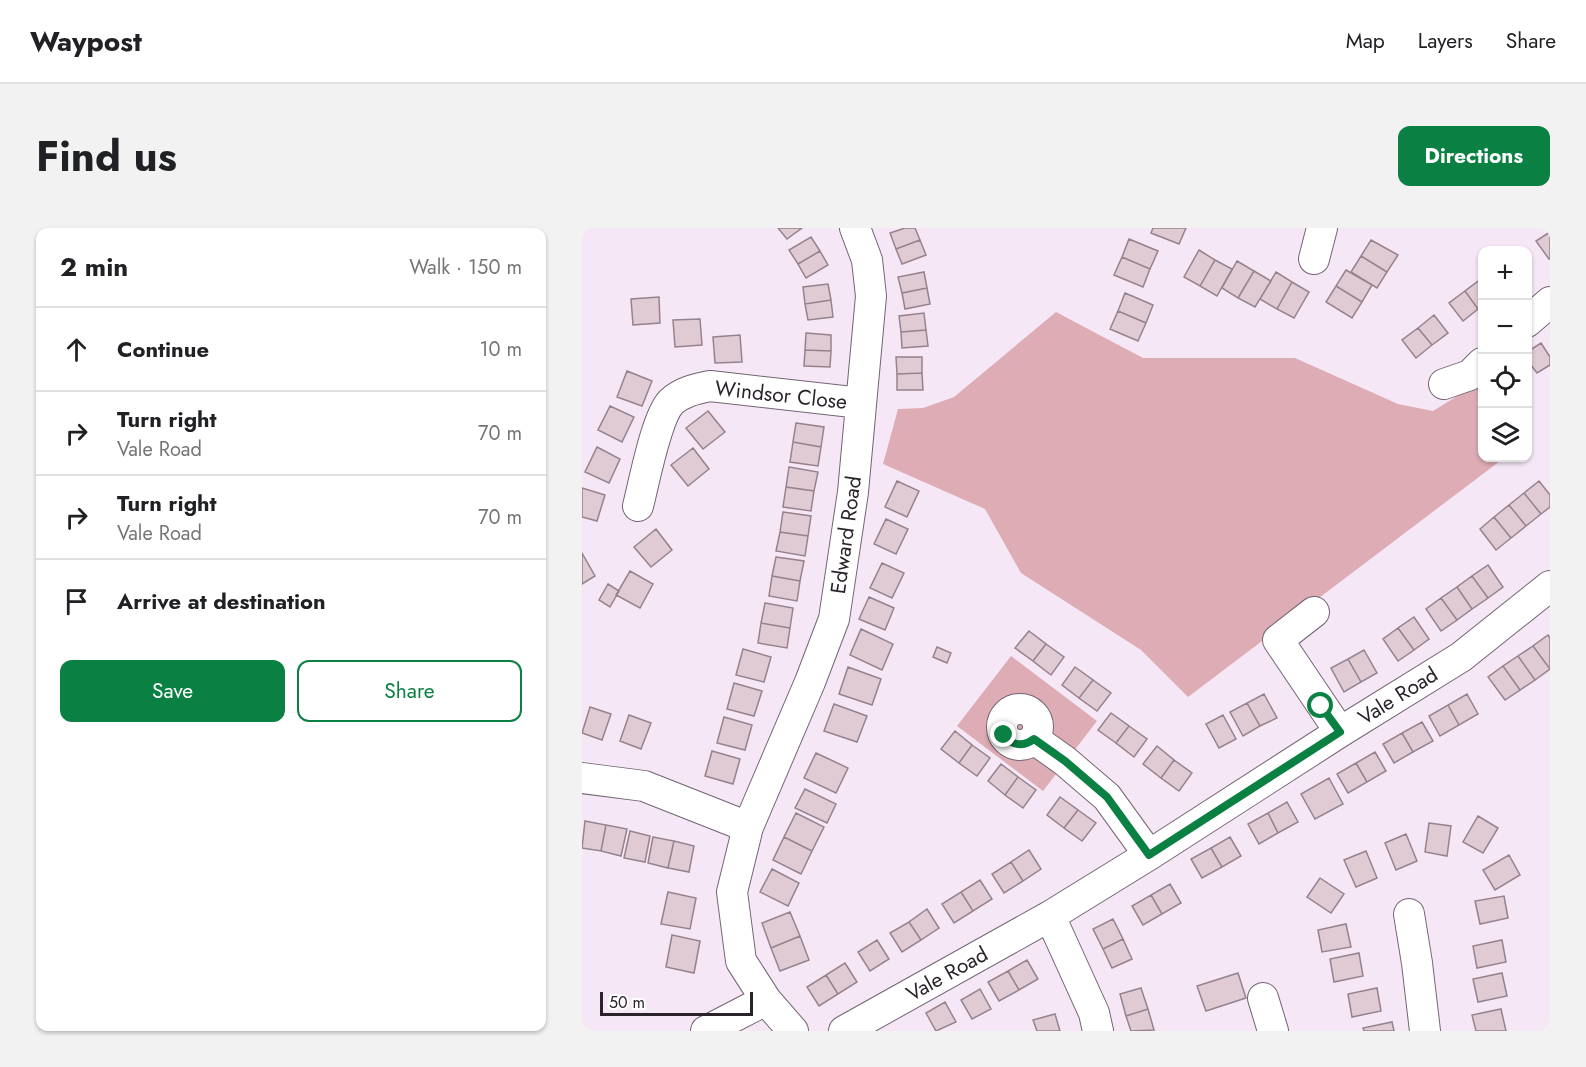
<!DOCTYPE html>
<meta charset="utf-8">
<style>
:root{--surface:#fff;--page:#f2f2f2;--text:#202124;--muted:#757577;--line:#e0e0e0;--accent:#0b8043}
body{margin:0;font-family:Jost,sans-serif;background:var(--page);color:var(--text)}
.controls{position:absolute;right:18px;top:18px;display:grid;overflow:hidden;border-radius:12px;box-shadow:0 2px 4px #0004}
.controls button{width:54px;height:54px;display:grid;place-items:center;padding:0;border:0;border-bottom:2px solid var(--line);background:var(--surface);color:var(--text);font:30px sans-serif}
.scale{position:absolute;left:18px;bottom:15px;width:153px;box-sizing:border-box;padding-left:6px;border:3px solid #2a242a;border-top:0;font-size:16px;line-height:21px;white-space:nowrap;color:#2a242a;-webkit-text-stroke:4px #fff;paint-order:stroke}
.stop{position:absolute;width:18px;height:18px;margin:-14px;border:4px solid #0b8043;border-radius:50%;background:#fff}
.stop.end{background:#0b8043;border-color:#fff;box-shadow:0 2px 6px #0008}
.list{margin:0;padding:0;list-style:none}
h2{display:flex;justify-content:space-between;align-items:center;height:78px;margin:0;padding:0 24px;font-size:26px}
h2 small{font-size:20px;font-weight:400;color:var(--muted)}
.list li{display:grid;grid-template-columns:39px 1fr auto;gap:18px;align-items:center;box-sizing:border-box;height:84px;padding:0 24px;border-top:2px solid var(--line)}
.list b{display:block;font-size:22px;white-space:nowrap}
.list p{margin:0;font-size:20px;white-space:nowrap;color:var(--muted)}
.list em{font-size:20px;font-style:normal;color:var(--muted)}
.actions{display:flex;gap:12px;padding:18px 24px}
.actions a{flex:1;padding:14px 0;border:2px solid var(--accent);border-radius:12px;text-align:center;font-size:21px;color:var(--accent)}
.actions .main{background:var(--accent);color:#fff}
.icon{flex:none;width:33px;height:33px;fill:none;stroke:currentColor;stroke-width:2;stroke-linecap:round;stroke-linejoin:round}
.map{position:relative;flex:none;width:968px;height:803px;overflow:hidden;border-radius:12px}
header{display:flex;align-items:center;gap:36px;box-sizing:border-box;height:84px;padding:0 30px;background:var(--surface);border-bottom:2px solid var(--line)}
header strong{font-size:28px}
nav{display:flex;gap:33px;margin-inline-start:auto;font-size:21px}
.intro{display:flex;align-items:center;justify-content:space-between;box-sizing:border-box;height:144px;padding:0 36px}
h1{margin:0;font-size:42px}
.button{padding:15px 27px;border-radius:12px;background:var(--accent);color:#fff;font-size:21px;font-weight:700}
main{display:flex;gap:36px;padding:0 36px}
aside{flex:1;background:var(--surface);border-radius:12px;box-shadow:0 2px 4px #0004}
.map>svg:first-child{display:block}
</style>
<header>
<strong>Waypost</strong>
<nav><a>Map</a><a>Layers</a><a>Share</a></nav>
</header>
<div class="intro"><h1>Find us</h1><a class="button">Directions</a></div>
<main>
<aside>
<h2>2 min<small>Walk · 150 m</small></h2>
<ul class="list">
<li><svg class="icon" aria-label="ahead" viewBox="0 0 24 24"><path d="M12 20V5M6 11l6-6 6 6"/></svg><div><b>Continue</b></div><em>10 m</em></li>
<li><svg class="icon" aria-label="right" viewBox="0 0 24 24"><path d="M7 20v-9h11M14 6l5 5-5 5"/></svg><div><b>Turn right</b><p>Vale Road</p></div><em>70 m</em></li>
<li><svg class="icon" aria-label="right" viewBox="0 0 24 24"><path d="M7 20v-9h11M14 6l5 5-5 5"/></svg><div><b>Turn right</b><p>Vale Road</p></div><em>70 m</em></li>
<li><svg class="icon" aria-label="arrive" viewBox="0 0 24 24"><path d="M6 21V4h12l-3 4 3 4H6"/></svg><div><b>Arrive at destination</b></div></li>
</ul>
<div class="actions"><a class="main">Save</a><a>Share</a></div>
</aside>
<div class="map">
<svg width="968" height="803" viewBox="0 0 968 803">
<rect width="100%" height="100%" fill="#f6e7f7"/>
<path fill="#deacb4" d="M474,84L561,130H713L816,176L851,183L900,153V230H922L606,469L559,422L439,345L403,281L301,236L316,181L341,180L372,169Z
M429,428L515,493L461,563L375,498Z"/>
<path fill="#e0cbd5" stroke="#96828c" stroke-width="1.5" d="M196,0H220L205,11Z
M323,0H333L338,12L314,21L308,5Z
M571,0H604L597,16L569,5Z
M968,4V31H967L954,13Z
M229,9L238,23L216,36L207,22Z
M547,11L576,23L568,41L540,29Z
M338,12L344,27L320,36L314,21Z
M789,12L816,27L805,44L779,28Z
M617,22L633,32L618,58L602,49Z
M238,23L246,37L224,50L216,36Z
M779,28L805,44L795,60L769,44Z
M540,29L568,41L561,59L532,47Z
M633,32L650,41L635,68L618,58Z
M655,33L672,43L656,70L640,60Z
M764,42L790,57L780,74L754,58Z
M672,43L689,53L673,79L656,70Z
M342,44L345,60L320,65L316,49Z
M694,44L710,54L695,81L678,71Z
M899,51L900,53V78L896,81L883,63Z
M710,54L727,64L712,90L695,81Z
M246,56L249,72L223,76L221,59Z
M754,58L780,74L770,90L744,74Z
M345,60L348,76L323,81L320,65Z
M883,63L896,81L881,93L867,75Z
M543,65L571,77L564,95L536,83Z
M77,69L78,95L51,97L49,71Z
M249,72L251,89L226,92L223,76Z
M536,83L564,95L556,113L528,101Z
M342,85L344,102L319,104L317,88Z
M852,87L866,105L850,117L836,100Z
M118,91L120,117L93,119L91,92Z
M836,100L850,117L834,130L820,112Z
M344,102L346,118L320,120L319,104Z
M224,105L249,107V123L223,122Z
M158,107L160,134L133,135L131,109Z
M959,115L968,129V137L955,145L945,132V124Z
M223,122L249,123L248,139L222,138Z
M314,129H340V145L315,146Z
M45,143L70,153L60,178L35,169Z
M340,145L341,162H315V146Z
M28,178L52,189L40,214L16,202Z
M126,183L143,204L121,221L104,200Z
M214,195L242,199L239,219L211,214Z
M211,214L239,219L236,238L208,234Z
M15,219L38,231L27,255L3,244Z
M111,220L127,241L106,258L89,237Z
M207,239L236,244L232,263L204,259Z
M315,253L337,263L325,289L303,279Z
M957,253L968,267V279L959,286L942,265Z
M204,259L232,263L229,283L201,279Z
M0,260L23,267L15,293L0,289Z
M942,265L959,286L944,298L927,277Z
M927,277L944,298L929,310L912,289Z
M201,284L229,288L226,308L198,304Z
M912,289L929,310L914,322L898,301Z
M304,291L326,301L314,326L292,316Z
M74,301L90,322L69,339L52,319Z
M198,304L226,308L223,328L194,323Z
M0,325L13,348L0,356Z
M194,329L222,333L218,353L190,348Z
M300,335L322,345L310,370L288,360Z
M906,337L921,359L906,370L890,348Z
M48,343L71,356L58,380L34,367Z
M190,348L218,353L215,373L187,368Z
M890,348L906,370L890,381L875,359Z
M26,356L37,363L28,379L17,372Z
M875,359L890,381L875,392L859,370Z
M287,369L312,380L303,402L277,391Z
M859,370L875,392L859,403L844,381Z
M183,375L211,380L208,400L179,395Z
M832,389L847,411L832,422L816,400Z
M179,395L208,400L205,420L176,415Z
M816,400L832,422L816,433L801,411Z
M279,401L311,416L300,442L268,427Z
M447,403L464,416L451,433L433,420Z
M966,407L968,410V441L951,418Z
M464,416L482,429L469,447L451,433Z
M951,418L968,441L953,452L936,428Z
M355,419L369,425L365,435L351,429Z
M161,421L189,429L182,454L154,447Z
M782,422L795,445L779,454L766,431Z
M936,428L953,452L938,462L921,438Z
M766,431L779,454L762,464L749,440Z
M921,438L938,462L923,472L906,449Z
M266,439L299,451L290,477L257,466Z
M493,439L511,452L497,470L480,457Z
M511,452L529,465L515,483L497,470Z
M152,455L180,463L172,488L145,481Z
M682,466L695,490L678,498L665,475Z
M885,466L896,486L877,497L866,477Z
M665,475L678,498L661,508L648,484Z
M252,476L285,488L275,514L242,503Z
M866,477L877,497L858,508L847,488Z
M8,479L29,486L20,512L0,505Z
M529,485L547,498L534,515L516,502Z
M47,487L69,495L59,521L38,513Z
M641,487L654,511L637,520L624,496Z
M142,489L170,497L163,522L135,515Z
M840,494L851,513L831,524L820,505Z
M547,498L565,511L552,529L534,515Z
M373,503L390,517L377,535L359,521Z
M820,505L831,524L812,535L801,516Z
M390,517L408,530L395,548L377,535Z
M575,518L592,532L579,550L561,536Z
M130,523L158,531L151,556L123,548Z
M793,524L804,543L785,554L774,535Z
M234,525L266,540L254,565L222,550Z
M592,532L610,545L597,563L579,550Z
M774,535L785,554L766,565L755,546Z
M419,536L436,549L423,567L406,553Z
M436,549L454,562L441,580L423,567Z
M747,550L761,576L733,591L719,566Z
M223,561L254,576L245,595L213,580Z
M478,569L496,582L482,600L465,587Z
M705,574L716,594L696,605L686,585Z
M496,582L514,595L500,613L482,600Z
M214,585L242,599L230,623L202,609Z
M686,585L696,605L677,616L666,596Z
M896,588L916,600L901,625L881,614Z
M3,593L24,597L19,623L0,620Z
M847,595L869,598L865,628L843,624Z
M24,597L45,601L39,628L19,623Z
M48,603L68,608L63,634L42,630Z
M824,606L835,633L814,642L803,615Z
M71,609L92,613L86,640L66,635Z
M202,609L230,623L219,646L191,632Z
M648,609L659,628L640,639L629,620Z
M92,613L112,618L107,644L86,640Z
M629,620L640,639L620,650L609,631Z
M447,622L459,641L441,653L429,634Z
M784,623L795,650L774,659L762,632Z
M927,627L938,647L913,662L901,642Z
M429,634L441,653L422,665L410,646Z
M190,641L217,655L206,678L178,664Z
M738,650L762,666L749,685L725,669Z
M398,652L410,671L391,683L379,664Z
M588,656L599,675L580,686L569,667Z
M86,664L114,670L108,701L79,696Z
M379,664L391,683L372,695L360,676Z
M569,667L580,686L561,697L550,678Z
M922,668L926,690L898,696L893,673Z
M345,681L357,700L339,712L327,694Z
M208,684L218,708L189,720L180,695Z
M531,691L541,711L521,721L511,701Z
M327,694L339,712L320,724L308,705Z
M764,696L769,719L740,724L736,702Z
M90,707L118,713L112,745L84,739Z
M218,708L227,732L198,743L189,720Z
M541,711L550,731L530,740L521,721Z
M295,712L307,731L288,743L276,724Z
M920,712L924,734L895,740L891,718Z
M777,725L781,748L752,754L748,731Z
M445,732L456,751L437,762L426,743Z
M263,735L275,754L256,766L244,747Z
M426,743L437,762L417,773L406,754Z
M656,745L664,770L624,783L615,758Z
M920,745L925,768L896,774L891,751Z
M244,747L256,766L237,778L225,759Z
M559,760L566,781L544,788L538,766Z
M795,760L799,783L770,789L766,766Z
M398,761L409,781L390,791L379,772Z
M363,774L374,794L354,803L344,785Z
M566,781L572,802L549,803L544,788Z
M919,781L924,803H894L890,787Z
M473,786L478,803H455L451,792Z
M810,794L812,803H782L781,800Z"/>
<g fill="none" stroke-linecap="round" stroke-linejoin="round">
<g stroke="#736574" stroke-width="32">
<path id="minor" d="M732,31L740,0
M945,94L968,74
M862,156L888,147L900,135
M56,278C62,255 74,190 89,174C100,164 113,161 128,158L279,175
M732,384L696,412L758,504
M420 499a18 18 0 1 1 36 0a18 18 0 1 1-36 0Z
M452,511L483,533L525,569L567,627
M0,550L62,558L166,599
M827,686L835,735L843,803
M468,688L512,785L516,803
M681,770L691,803
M124,803L184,772
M211,803L184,772L159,733L150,664L166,599L228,454L252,391L271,264L289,68L285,32L273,0
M262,803L468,688L567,627L758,504L879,429L968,358"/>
</g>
<use href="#minor" stroke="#fff" stroke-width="30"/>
</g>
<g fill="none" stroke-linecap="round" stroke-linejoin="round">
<path stroke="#0b8043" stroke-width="8" d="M422,507C430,518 441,519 452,511L483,533L525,569L567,627L758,504L739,478"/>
</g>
<g text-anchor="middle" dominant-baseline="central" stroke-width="5" stroke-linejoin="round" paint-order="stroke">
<g font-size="21" fill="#2a242a" stroke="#fff">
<text transform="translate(199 167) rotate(6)">Windsor Close</text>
<text transform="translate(264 307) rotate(-82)">Edward Road</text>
<text transform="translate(816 468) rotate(-32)">Vale Road</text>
<text transform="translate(365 746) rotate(-29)">Vale Road</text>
</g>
</g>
</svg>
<div class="controls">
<button>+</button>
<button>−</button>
<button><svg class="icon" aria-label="locate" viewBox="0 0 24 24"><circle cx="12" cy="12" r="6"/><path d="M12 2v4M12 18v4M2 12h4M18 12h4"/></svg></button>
<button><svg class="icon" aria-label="layers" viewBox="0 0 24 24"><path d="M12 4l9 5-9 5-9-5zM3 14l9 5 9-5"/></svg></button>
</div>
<div class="scale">50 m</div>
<div class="stop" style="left:739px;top:478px"></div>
<div class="stop end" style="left:422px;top:507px"></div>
</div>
</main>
